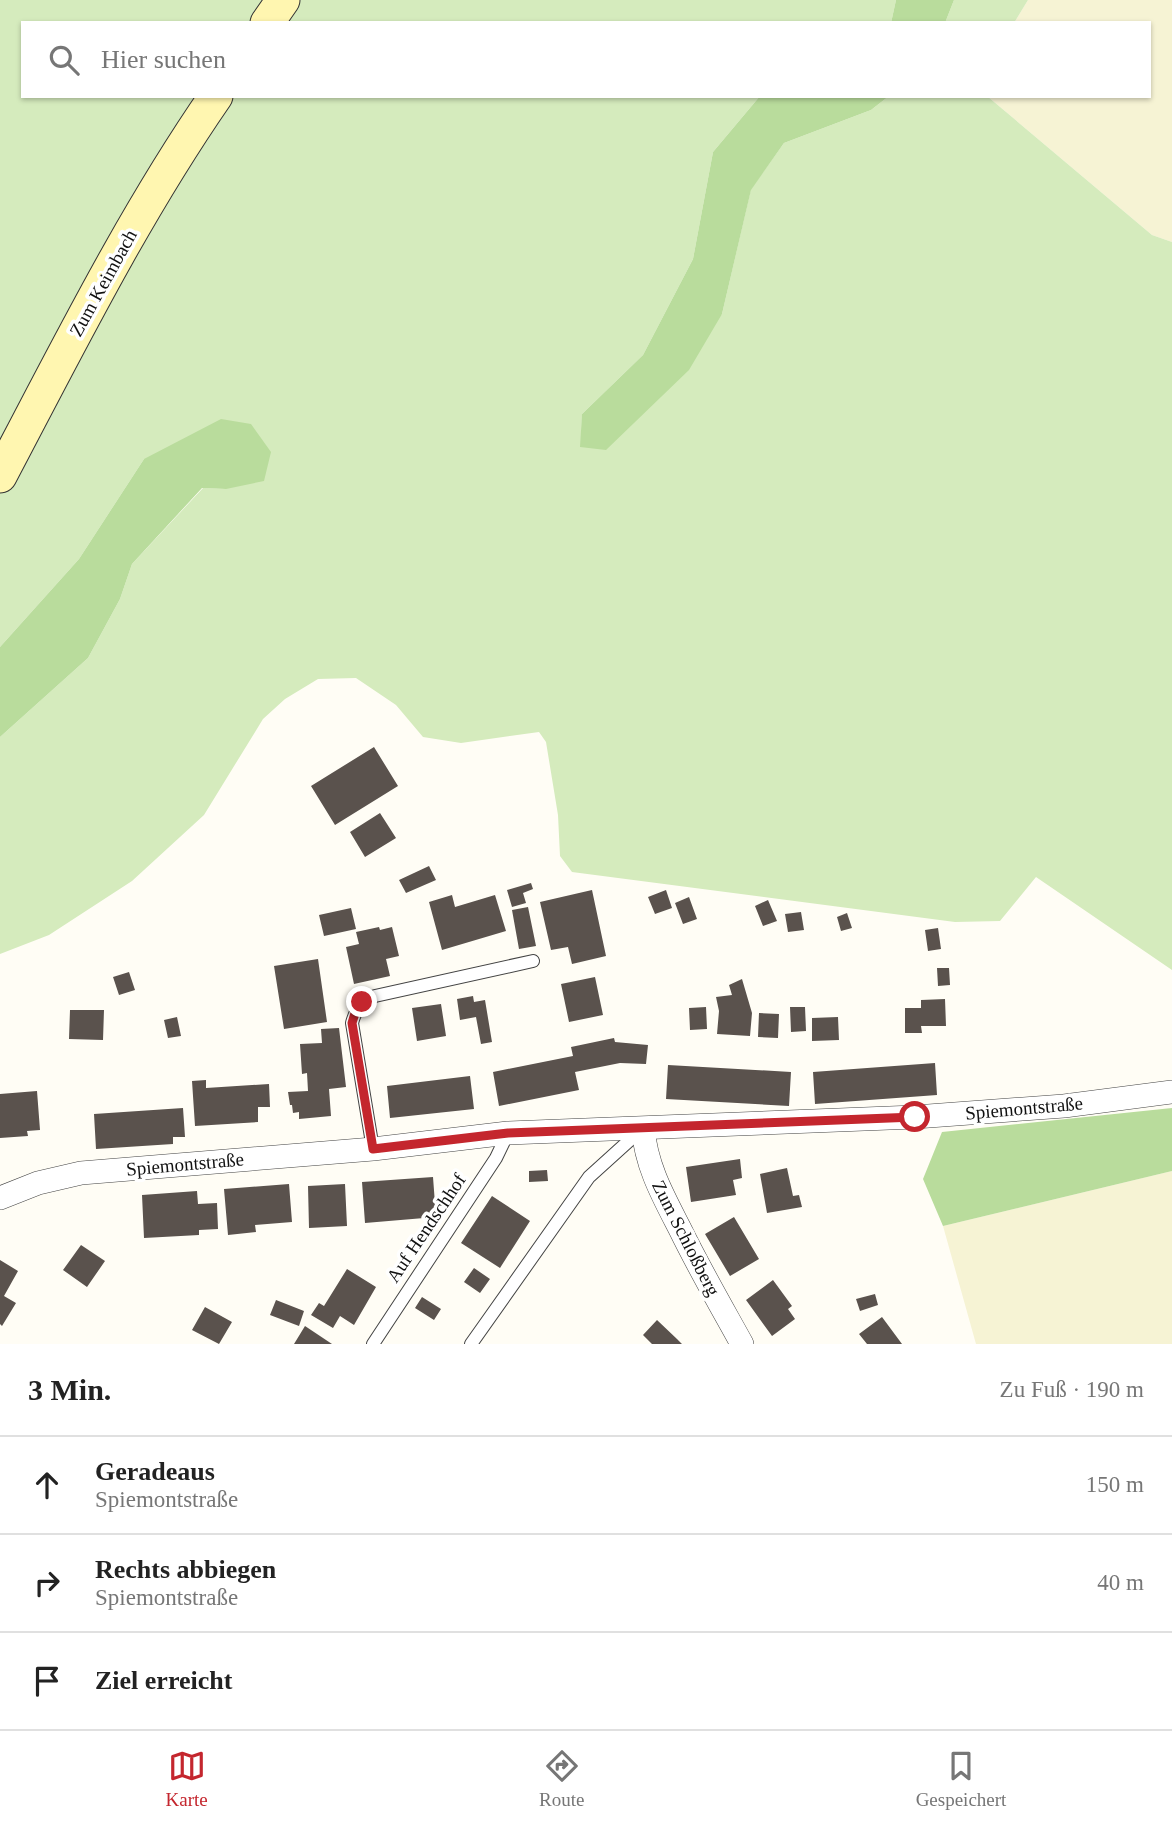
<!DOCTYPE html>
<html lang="de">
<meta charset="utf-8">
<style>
:root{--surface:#fff;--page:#f6f6f6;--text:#222;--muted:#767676;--line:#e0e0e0;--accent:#c4262e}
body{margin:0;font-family:Georgia,serif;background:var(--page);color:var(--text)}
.stop{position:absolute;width:21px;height:21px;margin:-16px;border:5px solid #c4262e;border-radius:50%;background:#fff}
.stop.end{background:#c4262e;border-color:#fff;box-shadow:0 2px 7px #0008}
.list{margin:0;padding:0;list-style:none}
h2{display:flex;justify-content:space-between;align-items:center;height:91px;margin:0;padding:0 28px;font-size:30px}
h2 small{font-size:23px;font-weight:400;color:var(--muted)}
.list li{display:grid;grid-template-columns:46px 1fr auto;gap:21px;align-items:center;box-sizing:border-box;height:98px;padding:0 28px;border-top:2px solid var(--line)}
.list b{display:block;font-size:26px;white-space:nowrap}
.list p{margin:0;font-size:23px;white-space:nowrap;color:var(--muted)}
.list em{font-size:23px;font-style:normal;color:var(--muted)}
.icon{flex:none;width:38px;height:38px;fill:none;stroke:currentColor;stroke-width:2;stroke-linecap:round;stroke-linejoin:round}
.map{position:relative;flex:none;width:1172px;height:1344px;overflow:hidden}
.search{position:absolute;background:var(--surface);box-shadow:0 2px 5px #0004;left:21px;right:21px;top:21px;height:77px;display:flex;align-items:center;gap:18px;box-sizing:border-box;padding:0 24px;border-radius:0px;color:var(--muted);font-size:26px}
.sheet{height:385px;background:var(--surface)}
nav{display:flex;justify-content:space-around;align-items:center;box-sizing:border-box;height:98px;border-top:2px solid var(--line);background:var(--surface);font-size:19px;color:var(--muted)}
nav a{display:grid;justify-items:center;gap:4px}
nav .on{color:var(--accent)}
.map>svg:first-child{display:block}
</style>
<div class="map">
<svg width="1172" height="1344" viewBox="0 0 1172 1344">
<rect width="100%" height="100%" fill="#fffdf5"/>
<path fill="#f6f3d4" d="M1028,0H1172V242L1152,235L987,96H1149V23H1014Z
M1172,1171V1344H976L943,1226Z"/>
<path fill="#d5ebbd" d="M0,0H896L891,23H23V96H760L713,152L693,259L643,355L582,414L581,447L722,314L751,189L784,143L871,110L889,96H987L1152,235L1172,242V970L1036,877L1000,921L955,922L572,872L560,856L558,815L546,742L539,732L461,743L423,737L396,705L356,678L318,679L285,699L263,719L204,815L132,881L49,935L0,954V737L88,658L120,599L132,564L203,488L226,489L144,459L79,559L0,647Z
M954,0H1028L1014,23H945Z"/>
<path fill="#b9dc9c" d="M896,0H954L945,23H891Z
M760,96H889L871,110L784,143L751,190L722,314L689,370L606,450L580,447L582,414L643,355L693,259L713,152Z
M221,419L251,424L271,452L264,481L226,489L202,488L132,564L120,599L88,658L0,737V647L79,559L144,459Z
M1172,1108V1171L943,1226L923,1179L942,1132Z"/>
<path fill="#5a524d" d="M374,747L398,786L335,825L311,786Z
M380,813L396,838L365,857L350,832Z
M429,866L436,880L406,893L399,880Z
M531,883L533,889L523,893L526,903L512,907L507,890Z
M592,890L606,956L572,964L568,947L551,950L540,902Z
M666,890L672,908L655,914L648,897Z
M452,895L455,907L495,895L506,931L442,950L429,902Z
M689,897L697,919L683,924L675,903Z
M768,900L777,921L763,926L755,906Z
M528,907L536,946L519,949L512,910Z
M351,908L356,929L324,936L319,915Z
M801,912L804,930L788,932L785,914Z
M847,913L852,928L841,931L837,917Z
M379,927L380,930L392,927L399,956L386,959L390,976L354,984L346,947L359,944L356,932Z
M938,928L941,949L928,951L925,930Z
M318,959L327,1022L284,1029L274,966Z
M937,968H949L950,985L938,986Z
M129,972L135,990L119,995L113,977Z
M595,977L603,1015L569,1022L561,984Z
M742,979L752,1013L750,1036L717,1034L719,1011L716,997L732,995L729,985Z
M473,996L474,1002L485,1000L492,1042L481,1044L476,1017L460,1020L457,999Z
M945,999L946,1026H921L922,1033H905V1008H921V1000Z
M441,1004L446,1036L417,1041L412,1008Z
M706,1007L707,1029L690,1030L689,1008Z
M790,1007H805L806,1031L791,1032Z
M70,1010H104L103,1040L69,1039Z
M759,1013L779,1014L778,1038L758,1037Z
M177,1017L181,1036L168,1038L164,1020Z
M838,1017L839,1040L812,1041V1018Z
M339,1028L346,1087L329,1089L331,1116L299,1119V1112L293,1113L292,1105H290L288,1092L308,1091L307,1073L302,1074L300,1044L322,1043L321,1029Z
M614,1038L615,1042L648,1045L646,1064L620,1063L575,1072L579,1090L499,1106L493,1072L573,1056L571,1047Z
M935,1063L937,1095L815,1104L813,1072Z
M668,1065L791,1072L789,1106L666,1099Z
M470,1076L474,1109L390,1118L387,1086Z
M206,1080V1088L269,1084L270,1107H258V1122L195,1126L192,1081Z
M37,1091L40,1130L27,1131L28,1136L0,1138V1094Z
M183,1108L185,1137H173V1144L96,1149L94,1114Z
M740,1159L742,1178L733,1180L736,1195L691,1202L686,1167Z
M787,1168L793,1196L799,1195L802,1207L767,1213L760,1174Z
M547,1170L548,1181L529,1182V1171Z
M433,1177L436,1217L365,1223L362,1182Z
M289,1184L292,1222L255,1225L256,1232L228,1235L224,1189Z
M345,1184L347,1226L309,1228L308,1186Z
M197,1191L198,1204L217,1203L218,1229L199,1230V1235L144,1238L142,1195Z
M492,1196L530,1221L500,1268L461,1243Z
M734,1217L759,1259L730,1276L705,1234Z
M81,1245L105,1261L87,1287L63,1270Z
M0,1260L18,1271L4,1296L16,1303L2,1326L0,1324Z
M474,1268L490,1279L480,1293L464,1282Z
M347,1269L376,1287L354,1325L340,1316L333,1328L311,1315L319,1303L324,1306Z
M773,1280L792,1306L788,1309L795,1319L772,1336L746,1300Z
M875,1294L878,1305L860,1311L856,1299Z
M422,1297L441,1309L434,1320L415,1308Z
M276,1300L304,1311L299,1326L270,1315Z
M205,1307L232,1322L219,1344L192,1330Z
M882,1317L902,1344H867L859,1334Z
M657,1320L677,1339L682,1344H652L643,1335Z
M305,1326L332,1344H294Z"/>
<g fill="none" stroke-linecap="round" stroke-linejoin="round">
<g stroke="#444" stroke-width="14">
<path id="lane" d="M373,1149L352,1023C356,1008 361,1003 375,996L533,961
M373,1344L496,1158L508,1133
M471,1344L589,1177L642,1129"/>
</g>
<g stroke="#444" stroke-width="24">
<path id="street" d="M643,1128C646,1166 663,1196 680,1229C699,1268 721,1306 742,1344
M0,1198L38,1183L81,1173L373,1149L508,1133L915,1117L1064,1106L1172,1092"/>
</g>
<g stroke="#333" stroke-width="35">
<path id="secondary" d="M267,23L283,0
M0,476C68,347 133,216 216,96"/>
</g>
<use href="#lane" stroke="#fff" stroke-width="12"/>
<use href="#street" stroke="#fff" stroke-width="23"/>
<use href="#secondary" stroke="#fff6b0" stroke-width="33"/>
</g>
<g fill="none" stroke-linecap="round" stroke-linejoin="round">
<path stroke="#c4262e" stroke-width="9" d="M362,1002L356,1010L352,1023L373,1149L508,1133L915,1117"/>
</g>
<g text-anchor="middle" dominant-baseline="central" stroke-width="7" stroke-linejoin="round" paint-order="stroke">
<g font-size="19" fill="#111" stroke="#fff">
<text transform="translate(103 283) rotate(-61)">Zum Keimbach</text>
<text transform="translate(1024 1108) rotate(-5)">Spiemontstraße</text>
<text transform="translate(185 1164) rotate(-5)">Spiemontstraße</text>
<text transform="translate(426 1228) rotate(-56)">Auf Hendschhof</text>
<text transform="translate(686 1238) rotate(63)">Zum Schloßberg</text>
</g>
</g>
</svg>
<div class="stop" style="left:915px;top:1117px"></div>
<div class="stop end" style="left:362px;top:1002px"></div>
<div class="search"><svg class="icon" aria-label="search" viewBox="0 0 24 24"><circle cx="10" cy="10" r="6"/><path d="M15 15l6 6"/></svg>Hier suchen</div>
</div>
<section class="sheet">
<h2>3 Min.<small>Zu Fuß · 190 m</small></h2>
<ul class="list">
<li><svg class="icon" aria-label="ahead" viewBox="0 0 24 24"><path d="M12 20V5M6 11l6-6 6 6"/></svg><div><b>Geradeaus</b><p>Spiemontstraße</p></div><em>150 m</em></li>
<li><svg class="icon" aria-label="right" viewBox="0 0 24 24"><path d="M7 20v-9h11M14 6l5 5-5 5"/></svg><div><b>Rechts abbiegen</b><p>Spiemontstraße</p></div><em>40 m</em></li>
<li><svg class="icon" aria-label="arrive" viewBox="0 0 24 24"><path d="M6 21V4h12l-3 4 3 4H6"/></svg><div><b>Ziel erreicht</b></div></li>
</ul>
</section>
<nav>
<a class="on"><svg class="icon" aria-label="map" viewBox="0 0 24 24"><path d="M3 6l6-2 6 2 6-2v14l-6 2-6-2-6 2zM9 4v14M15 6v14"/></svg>Karte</a>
<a><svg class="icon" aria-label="directions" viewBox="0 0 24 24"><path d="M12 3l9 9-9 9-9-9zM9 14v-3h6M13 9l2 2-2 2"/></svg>Route</a>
<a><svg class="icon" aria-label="saved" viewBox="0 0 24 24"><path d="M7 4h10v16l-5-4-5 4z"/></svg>Gespeichert</a>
</nav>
